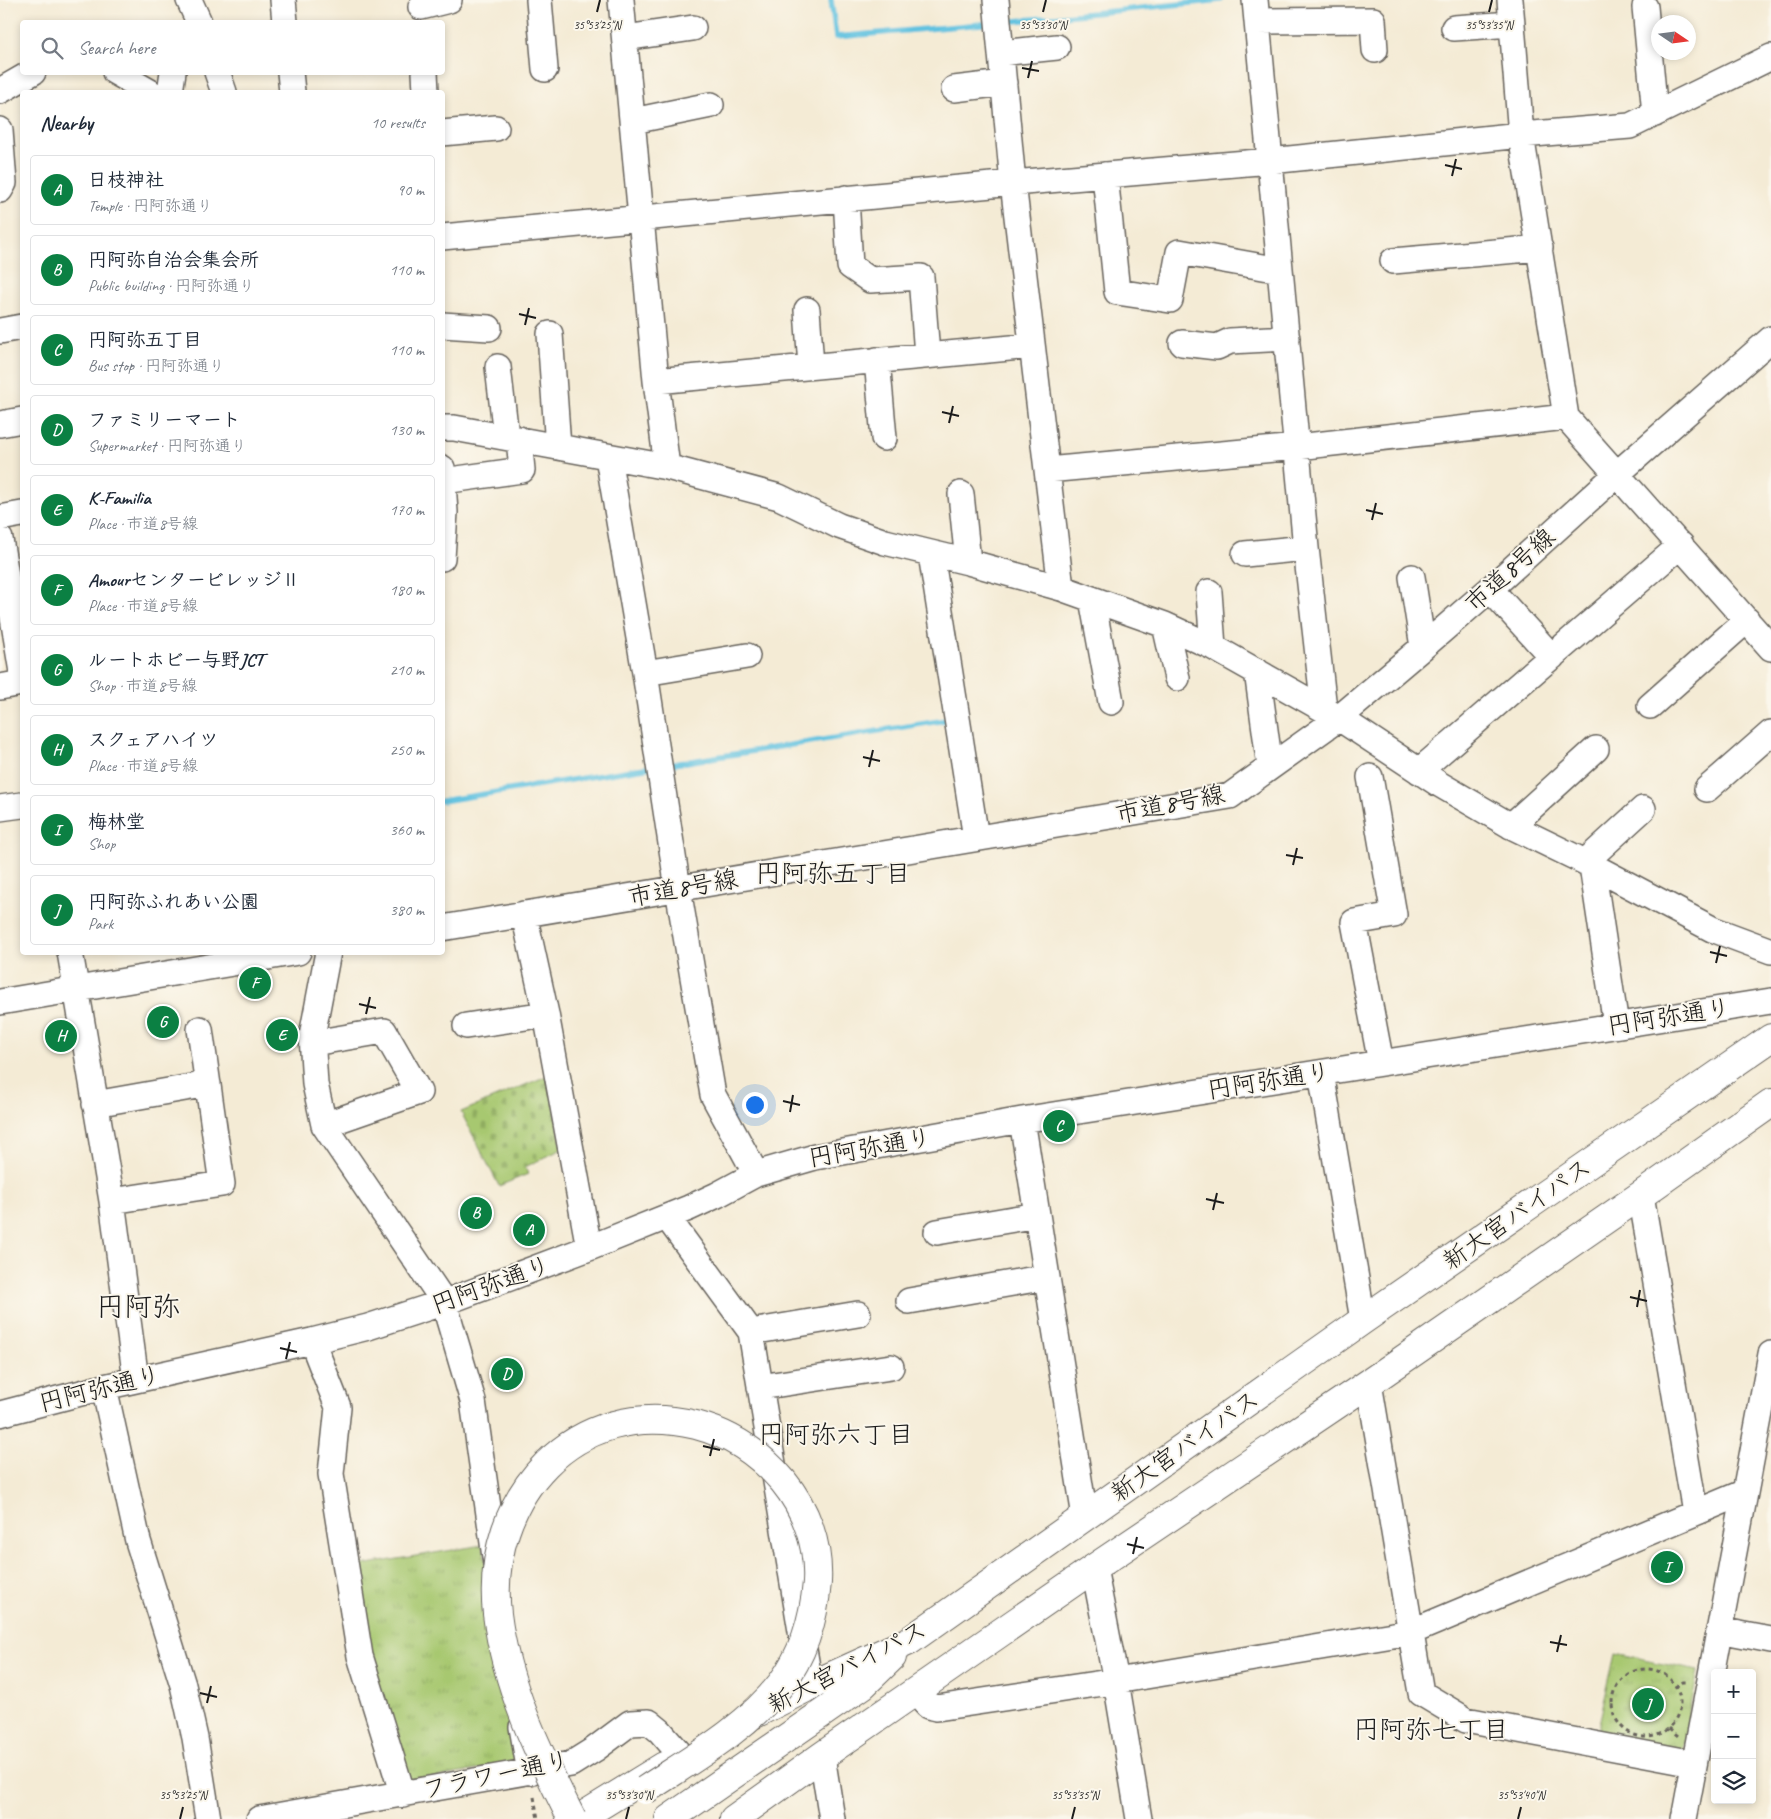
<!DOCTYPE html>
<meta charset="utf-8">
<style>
:root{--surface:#fff;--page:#f6f6f7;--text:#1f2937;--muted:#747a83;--line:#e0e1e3;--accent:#0b8043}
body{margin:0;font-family:Caveat,"Klee One",sans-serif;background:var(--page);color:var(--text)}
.controls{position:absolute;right:15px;bottom:15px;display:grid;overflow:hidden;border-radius:5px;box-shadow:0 2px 8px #0003}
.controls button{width:45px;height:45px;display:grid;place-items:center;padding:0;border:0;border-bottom:1px solid var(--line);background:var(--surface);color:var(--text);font:25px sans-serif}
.compass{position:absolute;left:1651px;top:15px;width:45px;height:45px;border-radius:50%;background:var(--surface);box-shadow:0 2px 8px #0003;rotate:103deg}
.you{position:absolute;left:754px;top:1104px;width:18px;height:18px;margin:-12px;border:4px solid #fff;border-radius:50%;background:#1a73e8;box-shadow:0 0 0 8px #1a73e833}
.badge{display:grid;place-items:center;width:32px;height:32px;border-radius:50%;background:var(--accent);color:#fff;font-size:16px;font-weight:700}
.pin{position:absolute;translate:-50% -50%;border:2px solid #fff;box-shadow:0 1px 5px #0006}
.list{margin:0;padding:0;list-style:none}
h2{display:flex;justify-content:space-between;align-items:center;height:65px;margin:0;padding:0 20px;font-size:21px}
h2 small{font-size:16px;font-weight:400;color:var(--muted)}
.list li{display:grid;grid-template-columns:32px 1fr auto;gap:15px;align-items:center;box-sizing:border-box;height:70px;margin:0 10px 10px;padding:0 10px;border:1px solid var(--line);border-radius:5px}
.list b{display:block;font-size:19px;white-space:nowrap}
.list p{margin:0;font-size:16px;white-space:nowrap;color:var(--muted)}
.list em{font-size:16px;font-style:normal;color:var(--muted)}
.icon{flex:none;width:28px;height:28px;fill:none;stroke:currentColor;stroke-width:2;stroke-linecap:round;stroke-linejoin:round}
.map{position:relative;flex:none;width:1771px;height:1819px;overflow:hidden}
.search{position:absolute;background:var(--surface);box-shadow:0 2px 8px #0003;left:20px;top:20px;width:425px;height:55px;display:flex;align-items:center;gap:12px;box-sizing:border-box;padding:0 18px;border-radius:5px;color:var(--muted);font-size:19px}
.panel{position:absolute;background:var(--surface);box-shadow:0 2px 8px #0003;left:20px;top:90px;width:425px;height:865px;border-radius:5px}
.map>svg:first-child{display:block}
</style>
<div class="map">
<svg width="1771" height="1819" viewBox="0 0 1771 1819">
<defs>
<pattern id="grass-tufts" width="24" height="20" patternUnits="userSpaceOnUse" patternTransform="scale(1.25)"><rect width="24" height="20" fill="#a7c870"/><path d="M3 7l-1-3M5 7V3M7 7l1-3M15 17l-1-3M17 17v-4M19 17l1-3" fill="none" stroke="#8fab60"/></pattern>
<pattern id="cemetery-stones" width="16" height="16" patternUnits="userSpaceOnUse" patternTransform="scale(1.25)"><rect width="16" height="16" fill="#a7c870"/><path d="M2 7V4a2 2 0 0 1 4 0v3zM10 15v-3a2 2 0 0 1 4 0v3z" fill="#8fab60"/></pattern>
</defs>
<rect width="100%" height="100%" fill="#fbf7ec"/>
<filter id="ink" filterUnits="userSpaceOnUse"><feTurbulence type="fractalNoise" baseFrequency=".02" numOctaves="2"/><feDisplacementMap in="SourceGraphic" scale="10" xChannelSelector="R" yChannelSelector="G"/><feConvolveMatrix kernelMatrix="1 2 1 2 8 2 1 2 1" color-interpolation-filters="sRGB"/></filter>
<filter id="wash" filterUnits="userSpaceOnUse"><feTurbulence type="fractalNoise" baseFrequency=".0096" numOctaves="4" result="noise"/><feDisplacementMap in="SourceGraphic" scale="20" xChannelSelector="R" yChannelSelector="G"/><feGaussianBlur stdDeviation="1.12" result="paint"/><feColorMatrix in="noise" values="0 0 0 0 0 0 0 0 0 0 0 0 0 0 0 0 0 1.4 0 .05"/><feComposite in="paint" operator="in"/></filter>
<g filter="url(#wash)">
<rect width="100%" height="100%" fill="#f4ebd5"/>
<path fill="url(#grass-tufts)" stroke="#627246" d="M483,1545L520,1762L405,1783L369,1653L355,1566Z
M1615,1654L1698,1671L1682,1751L1596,1737Z"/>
<path fill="url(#cemetery-stones)" stroke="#627246" d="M549,1075L562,1149L525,1167L528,1174L499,1186L461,1112Z"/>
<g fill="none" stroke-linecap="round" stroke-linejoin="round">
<path stroke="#62c2e0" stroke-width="5.5" d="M831,0L836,37L993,23
M1005,22L1221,0
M667,765L946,720
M442,801L651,767"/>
</g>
</g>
<g filter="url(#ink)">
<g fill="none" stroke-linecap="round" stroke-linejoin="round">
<g stroke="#68645d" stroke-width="28">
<path id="minor" d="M189,0L199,22
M283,0L285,22
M539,0L545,69
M621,0L656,381L667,467
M996,0L1013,183L1061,588
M1255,0L1306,548L1324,709
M1510,0L1521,135L1566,417L1771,648
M421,7L449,0
M1645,7L1655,114
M1257,21L1373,20L1375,50
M1454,28L1512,24
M625,38L693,28
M1001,53L1057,47
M115,72L150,92
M217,72L224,92
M290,72L292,92
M425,72L426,92
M954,89L1004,83
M0,91L33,72
M170,92L173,72
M633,121L711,105
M0,130L4,183L0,190
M442,133L496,128
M1105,175L1117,292L1170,300L1179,252L1280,270
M846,198L850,266L870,280L921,277L927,355
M442,237L1013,183L1270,161L1521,135L1630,126L1771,57
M1393,261L1540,248
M807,310L811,366
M442,325L489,328
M0,331L22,327
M550,334L558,447
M1182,343L1217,347L1230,341L1287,338
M877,360L884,438
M498,367L506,436
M656,381L1032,346
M0,424L22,420
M442,428H454L667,467L779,497L839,526L885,542L968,562L1061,588L1165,625L1213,647L1339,718L1439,784L1511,826L1585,862L1712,929L1771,951
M608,457L645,673L678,889L713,1095L756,1174
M442,468L445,512L442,558
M1047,470L1297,447L1566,417
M443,481L522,470L519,439
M961,494L968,562
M0,518L22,514
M0,539L22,672
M931,554L976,838
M1245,554L1306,548
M1412,577L1423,647
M1490,589L1552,657
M1209,592L1213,647
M1092,599L1111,702
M1165,625L1177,678
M1257,671L1270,767
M645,673L747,656
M0,687L22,683
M1650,706L1747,620
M1419,771L1681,545
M1370,777L1394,915L1354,922L1381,1063
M1707,789L1771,733
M0,808L22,805
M1511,826L1596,749
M1585,862L1643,809
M1592,866L1616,1025
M524,914L546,1014L589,1248
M442,928L1230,796L1339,718L1423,647L1490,589L1617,474L1771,339
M70,952L112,1201L136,1380
M328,952L312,1036L315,1084L324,1125L438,1293L447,1313L473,1401L496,1564
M0,1002L298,952
M466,1026L546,1014
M313,1043L384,1031L419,1092L324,1125
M1321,1073L1363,1320
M95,1104L208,1084
M1022,1120L1085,1517
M1641,1195L1695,1512
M112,1201L222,1184L200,1029
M667,1217L751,1332L808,1673L814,1684
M937,1232L1037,1215
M909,1301L1047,1277
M751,1332L858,1314
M312,1341L338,1407L331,1474L360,1656L403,1795
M1369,1383L1421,1693L1466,1720L1694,1763
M104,1387L138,1541L183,1685L195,1738L208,1819
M760,1387L891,1367
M0,1414L104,1387L312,1341L368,1327L451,1300L589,1248L689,1208L717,1195L756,1174L815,1157L1022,1120L1771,1001
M1094,1568L1116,1681L1139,1819
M1719,1630L1771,1640
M915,1692L928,1706L937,1708L1116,1681L1411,1632L1745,1492
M522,1727L530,1772
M822,1756L832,1819
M259,1819L571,1764L595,1749L630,1723L649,1722L660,1731L681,1755
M1684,1819L1771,1354"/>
</g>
<g stroke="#68645d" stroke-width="30">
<path id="highway" d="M753,1715L814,1684L909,1641L1363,1320L1771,1038
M578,1819L664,1766
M669,1819L863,1685L892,1657
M734,1819L822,1756L1094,1568L1369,1383L1641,1195L1771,1103"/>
</g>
<path stroke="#68645d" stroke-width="3" stroke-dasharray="4 4" stroke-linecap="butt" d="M1612 1703a34 34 0 1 1 68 0a34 34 0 1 1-68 0Z
M1675,1687L1683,1682H1688
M1669,1728L1678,1736
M534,1797L538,1819"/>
<use href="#minor" stroke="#fff" stroke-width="25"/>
<use href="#highway" stroke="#fff" stroke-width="28"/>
<g stroke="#68645d" stroke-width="30" stroke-linecap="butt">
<path id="highway-bridge" d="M572,1819C539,1754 506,1687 497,1614C484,1497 575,1395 696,1425C730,1434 760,1454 783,1481C806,1509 819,1545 817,1582C814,1619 803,1655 781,1684C745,1730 692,1759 645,1790"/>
</g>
<use href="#highway-bridge" stroke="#fff" stroke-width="28"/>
</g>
</g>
<path fill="none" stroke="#1c1c1c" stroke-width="2" d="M597,12L600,0M1043,12L1046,0M1489,12L1492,0M1022,68L1039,71M1028,78L1032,61M1445,165L1462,169M1452,176L1456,159M519,314L536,318M525,325L529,308M942,412L959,416M949,423L953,406M1366,510L1383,514M1372,520L1376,503M863,757L880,761M869,767L873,750M1286,855L1303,858M1293,865L1297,848M1710,952L1727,956M1716,963L1720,946M359,1004L376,1008M366,1014L370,997M783,1101L800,1105M790,1112L793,1095M1206,1199L1224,1203M1213,1210L1217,1193M1630,1297L1647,1301M1637,1307L1640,1290M280,1348L297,1352M286,1359L290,1342M703,1446L720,1450M710,1456L714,1439M1127,1544L1144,1548M1133,1554L1137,1537M1550,1642L1567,1645M1557,1652L1561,1635M200,1693L217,1697M207,1703L211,1686M180,1819L183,1807M626,1819L629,1807M1072,1819L1075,1807M1518,1819L1521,1807"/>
<g text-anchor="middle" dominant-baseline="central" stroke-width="4" stroke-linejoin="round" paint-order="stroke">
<g font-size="25" fill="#1c1c1c" stroke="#fbf7ec">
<text transform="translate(1510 570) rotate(-42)">市道8号線</text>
<text transform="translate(1170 804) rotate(-11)">市道8号線</text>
<text transform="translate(683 888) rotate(-10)">市道8号線</text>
<text transform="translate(1669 1017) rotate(-9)">円阿弥通り</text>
<text transform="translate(1269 1081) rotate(-9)">円阿弥通り</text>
<text transform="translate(870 1148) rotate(-10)">円阿弥通り</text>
<text transform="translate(1517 1214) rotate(-35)">新大宮バイパス</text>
<text transform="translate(491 1285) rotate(-20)">円阿弥通り</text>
<text transform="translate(100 1389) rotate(-14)">円阿弥通り</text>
<text transform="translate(1185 1446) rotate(-35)">新大宮バイパス</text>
<text transform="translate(847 1667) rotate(-27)">新大宮バイパス</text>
<text transform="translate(496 1775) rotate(-12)">フラワー通り</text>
</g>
<g font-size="26" fill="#1c1c1c" stroke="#fbf7ec">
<text x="833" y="873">円阿弥五丁目</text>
<text x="836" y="1434">円阿弥六丁目</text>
<text x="1431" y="1729">円阿弥七丁目</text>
</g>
<g font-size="28" fill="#1c1c1c" stroke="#fbf7ec">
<text x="138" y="1306">円阿弥</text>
</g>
</g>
<g font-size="12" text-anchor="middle" fill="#1c1c1c" stroke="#fbf7ec" stroke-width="4" stroke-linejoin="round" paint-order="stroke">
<text x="597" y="29">35°53'25"N</text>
<text x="1043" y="29">35°53'30"N</text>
<text x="1489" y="29">35°53'35"N</text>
<text x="183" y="1799">35°53'25"N</text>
<text x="629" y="1799">35°53'30"N</text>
<text x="1075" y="1799">35°53'35"N</text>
<text x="1521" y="1799">35°53'40"N</text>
</g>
</svg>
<div class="controls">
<button>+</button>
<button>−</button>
<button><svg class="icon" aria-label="layers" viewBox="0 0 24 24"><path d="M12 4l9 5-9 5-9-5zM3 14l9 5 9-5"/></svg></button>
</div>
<svg class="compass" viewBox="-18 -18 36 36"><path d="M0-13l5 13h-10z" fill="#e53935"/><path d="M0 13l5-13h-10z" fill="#747a83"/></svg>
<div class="you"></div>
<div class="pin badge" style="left:529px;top:1230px">A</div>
<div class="pin badge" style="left:476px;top:1213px">B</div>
<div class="pin badge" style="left:1059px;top:1126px">C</div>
<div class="pin badge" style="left:507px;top:1374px">D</div>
<div class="pin badge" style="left:282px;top:1035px">E</div>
<div class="pin badge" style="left:255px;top:983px">F</div>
<div class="pin badge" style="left:163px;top:1022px">G</div>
<div class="pin badge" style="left:61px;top:1036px">H</div>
<div class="pin badge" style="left:1667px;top:1567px">I</div>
<div class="pin badge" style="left:1648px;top:1704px">J</div>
<div class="search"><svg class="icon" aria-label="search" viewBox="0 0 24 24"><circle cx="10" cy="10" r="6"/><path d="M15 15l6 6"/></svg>Search here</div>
<section class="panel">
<h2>Nearby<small>10 results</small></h2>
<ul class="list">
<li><span class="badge">A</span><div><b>日枝神社</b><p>Temple · 円阿弥通り</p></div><em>90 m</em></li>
<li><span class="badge">B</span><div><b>円阿弥自治会集会所</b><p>Public building · 円阿弥通り</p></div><em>110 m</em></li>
<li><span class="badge">C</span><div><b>円阿弥五丁目</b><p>Bus stop · 円阿弥通り</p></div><em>110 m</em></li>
<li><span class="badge">D</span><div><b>ファミリーマート</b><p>Supermarket · 円阿弥通り</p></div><em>130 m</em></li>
<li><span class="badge">E</span><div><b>K-Familia</b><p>Place · 市道8号線</p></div><em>170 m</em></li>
<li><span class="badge">F</span><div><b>AmourセンタービレッジⅡ</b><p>Place · 市道8号線</p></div><em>180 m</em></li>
<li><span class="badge">G</span><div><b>ルートホビー与野JCT</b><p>Shop · 市道8号線</p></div><em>210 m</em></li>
<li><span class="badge">H</span><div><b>スクェアハイツ</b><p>Place · 市道8号線</p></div><em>250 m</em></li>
<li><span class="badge">I</span><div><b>梅林堂</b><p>Shop</p></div><em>360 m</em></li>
<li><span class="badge">J</span><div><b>円阿弥ふれあい公園</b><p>Park</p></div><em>380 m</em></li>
</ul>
</section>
</div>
